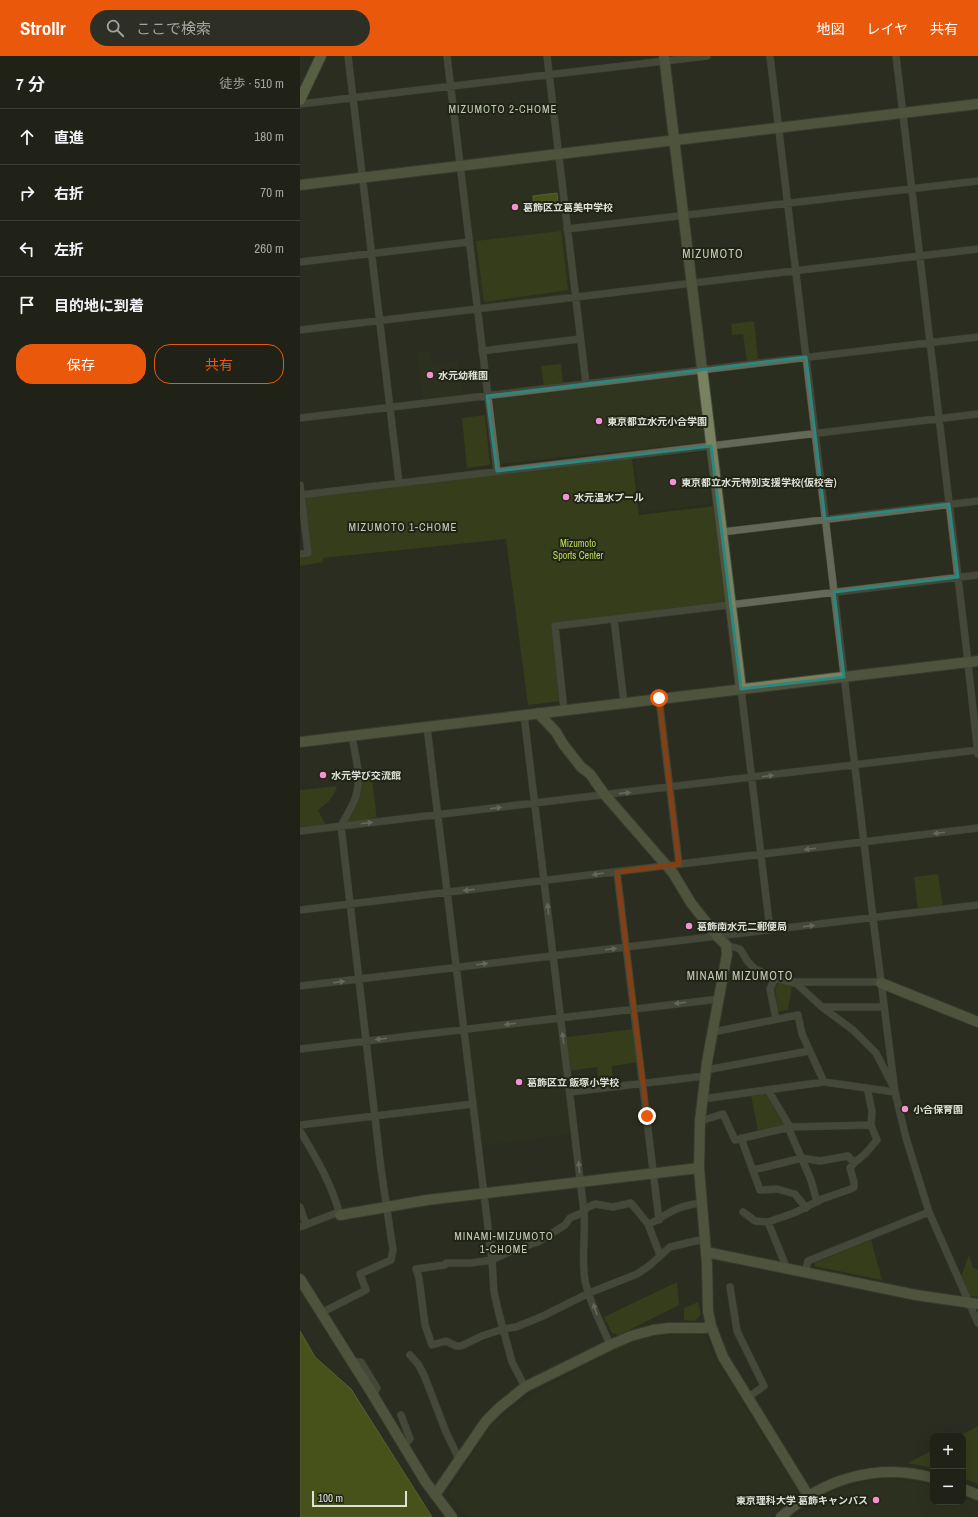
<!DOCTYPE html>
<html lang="ja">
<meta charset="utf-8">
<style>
:root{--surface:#202217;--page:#2d2f24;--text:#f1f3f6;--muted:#a2a4a1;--line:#3d3f36;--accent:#ea580c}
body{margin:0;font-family:"Archivo Narrow","Noto Sans JP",sans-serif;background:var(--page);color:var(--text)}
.controls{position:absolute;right:12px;bottom:12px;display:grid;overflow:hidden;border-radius:8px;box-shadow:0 4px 16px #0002}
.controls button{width:36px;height:36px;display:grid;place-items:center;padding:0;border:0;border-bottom:1px solid var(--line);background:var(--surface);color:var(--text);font:20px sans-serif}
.scale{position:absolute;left:12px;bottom:10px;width:95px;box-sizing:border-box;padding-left:4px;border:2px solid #dde0d6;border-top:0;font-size:11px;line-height:14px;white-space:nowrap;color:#dde0d6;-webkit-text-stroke:3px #202415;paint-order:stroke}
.stop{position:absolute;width:12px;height:12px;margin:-9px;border:3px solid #ea580c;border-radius:50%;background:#fff}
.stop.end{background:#ea580c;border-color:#fff;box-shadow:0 1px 4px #0008}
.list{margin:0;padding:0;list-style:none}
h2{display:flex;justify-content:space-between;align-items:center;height:52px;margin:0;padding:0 16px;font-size:17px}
h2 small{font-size:13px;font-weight:400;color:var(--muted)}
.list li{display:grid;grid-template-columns:26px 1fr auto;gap:12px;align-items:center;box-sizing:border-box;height:56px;padding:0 16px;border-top:1px solid var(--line)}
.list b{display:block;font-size:15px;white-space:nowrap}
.list em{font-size:13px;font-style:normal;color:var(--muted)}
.actions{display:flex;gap:8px;padding:12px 16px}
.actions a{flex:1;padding:9px 0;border:1px solid var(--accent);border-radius:16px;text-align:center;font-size:14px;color:var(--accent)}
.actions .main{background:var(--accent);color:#fff}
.icon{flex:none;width:22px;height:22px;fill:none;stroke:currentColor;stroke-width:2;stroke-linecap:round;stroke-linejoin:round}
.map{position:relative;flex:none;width:678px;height:1461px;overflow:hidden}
header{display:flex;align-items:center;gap:24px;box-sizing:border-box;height:56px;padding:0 20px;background:var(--accent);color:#fff}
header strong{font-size:19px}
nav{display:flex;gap:22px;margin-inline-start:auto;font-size:14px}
.search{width:280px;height:36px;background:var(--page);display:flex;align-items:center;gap:10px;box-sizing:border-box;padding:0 14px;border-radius:22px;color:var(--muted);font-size:15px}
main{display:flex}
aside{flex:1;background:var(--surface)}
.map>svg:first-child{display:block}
</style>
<header>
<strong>Strollr</strong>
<div class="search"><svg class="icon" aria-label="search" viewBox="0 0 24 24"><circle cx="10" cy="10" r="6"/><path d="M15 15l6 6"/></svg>ここで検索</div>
<nav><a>地図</a><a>レイヤ</a><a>共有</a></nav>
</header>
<main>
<aside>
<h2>7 分<small>徒歩 · 510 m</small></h2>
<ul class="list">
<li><svg class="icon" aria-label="ahead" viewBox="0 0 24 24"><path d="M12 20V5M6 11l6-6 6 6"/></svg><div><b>直進</b></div><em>180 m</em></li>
<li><svg class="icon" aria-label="right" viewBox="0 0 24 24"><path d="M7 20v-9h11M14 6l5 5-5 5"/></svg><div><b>右折</b></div><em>70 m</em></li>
<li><svg class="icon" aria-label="left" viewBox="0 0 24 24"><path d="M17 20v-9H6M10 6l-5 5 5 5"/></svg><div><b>左折</b></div><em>260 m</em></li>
<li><svg class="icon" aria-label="arrive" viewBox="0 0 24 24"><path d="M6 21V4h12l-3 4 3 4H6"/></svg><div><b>目的地に到着</b></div></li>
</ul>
<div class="actions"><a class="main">保存</a><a>共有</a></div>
</aside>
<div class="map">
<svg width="678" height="1461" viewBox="0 0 678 1461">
<rect width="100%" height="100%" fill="#2a2e1f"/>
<path fill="#2f351f" d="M253,102L256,104L271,236L269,238L180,249L164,118L166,114Z
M130,294L133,309L158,305L163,340L123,344L117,296Z
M394,317L397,320L406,386L200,408L193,343Z
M405,396L411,448L341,456L335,404Z
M257,964L271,1078L180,1090L167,975Z
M385,1278L402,1279L406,1281L411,1296L496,1432V1437L469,1461H170L147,1438L192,1367L252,1327L320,1291L343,1283L369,1279Z
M593,1423L621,1426L633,1430V1446H663V1442L678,1448V1461H494L536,1434L568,1425Z"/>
<path fill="#435017" d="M261,175L268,234L184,246L176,185Z
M454,265L458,303L447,305L443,278L432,279L431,268Z
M261,308L263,328L244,330L241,310Z
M185,359L190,409L167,412L162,362Z
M332,403L339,459L415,450L427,544L425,547L252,568L261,645L228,649L206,483L23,502V506L0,510V500L11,499L5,443L6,441Z
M72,722L77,764L46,768L61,723Z
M37,730C34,742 27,747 18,754L26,770L0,773V734Z
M638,818L643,851L618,854L614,821Z
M478,927L492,930L488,954L478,955L475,932Z
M335,973L339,1006L312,1010L313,1029L299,1030L297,1011L269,1015L266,981Z
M465,1037L485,1070L458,1076L451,1039Z
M571,1184L582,1224L514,1210L515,1207Z
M669,1199L673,1212L678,1213V1241L669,1240L661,1221Z
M377,1226L379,1249L319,1279L312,1277L304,1261Z
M398,1246L401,1258L395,1265L384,1264V1252Z
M678,1370V1428L663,1422V1380H659Z
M633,1394V1412L608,1407Z"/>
<path fill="#687e14" stroke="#8b9b4e" d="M257,137L258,150L234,153L233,140Z
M0,1275L15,1301L51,1333L132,1461H0Z"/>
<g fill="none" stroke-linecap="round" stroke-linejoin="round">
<g stroke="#474b3e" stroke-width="8">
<path id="street" d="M48,0L99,427
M147,0L197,415
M247,0L286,328
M470,0L573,862L595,1036L606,1082L629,1156L678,1267
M596,0L666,589L678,698
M0,48L407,0
M267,173L678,125
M0,206L169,186
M0,274L678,193
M182,295L280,283
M0,362L678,281
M0,429L8,497L0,498
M0,439L678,358
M422,476L678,445
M314,563L324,647
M441,633L470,874
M359,642L379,808
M264,654L255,570L678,519
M224,659L284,1156C286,1178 281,1202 285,1224C289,1247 302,1268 310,1289
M127,671L192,1204L194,1236L198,1254L212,1306L225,1331
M40,771C46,761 53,750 56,740C62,721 55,699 52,680
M0,775L678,694
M317,816L359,1164
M0,854L678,772
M426,889L440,893L448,906L455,913L475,922L497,928L522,951L553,974L576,997L593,1030
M475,922L470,933L476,963
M493,926H581
M0,930L678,849
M523,951H584
M413,976L498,959L502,978L524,1026
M0,993L419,943
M406,1014L509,995
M468,1034L490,1071
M270,1036L405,1020
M402,1043L524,1026L595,1036
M400,1065L423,1058L435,1084L490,1071L571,1069L572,1055L567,1032
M0,1069L173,1048
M488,1071L511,1124L517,1146
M0,1075C16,1101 32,1129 40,1159
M441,1082L460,1134L477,1133L495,1138L506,1152
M453,1114L502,1102L520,1105L548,1100L554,1107L565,1098L577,1084L571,1069
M0,1151L6,1169
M443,1156L455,1165L468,1166L494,1157L522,1143L551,1133L554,1131V1126L550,1112L554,1107
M468,1166L487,1213
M348,1168C355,1166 359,1163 365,1159C376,1152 389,1148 402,1147
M0,1171L39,1156
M360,1199L348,1168L331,1147L313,1151L295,1148L286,1152L284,1156L270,1162L265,1169L238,1186L213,1194L192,1204L171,1207H146L145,1209L116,1213L119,1222L125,1269L132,1289L146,1285L156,1290H161L182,1280L203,1273L216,1271L243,1260L289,1237L337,1218L349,1210L370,1191L404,1183
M505,1216L508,1205L629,1156
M430,1231L437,1275L464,1330L447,1342
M21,1257L66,1234L60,1218L91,1204L93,1194L81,1113L41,770
M110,1299L118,1308L124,1319L146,1376L159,1403
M51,1305L61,1306L77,1332L73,1339
M101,1359L110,1383L104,1389"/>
</g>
<g stroke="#474b3e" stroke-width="12">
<path id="secondary" d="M364,0L441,633
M0,129L678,48
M238,657L256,676L263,688L281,711L290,718L305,739L373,817L391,847L417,880L426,889L427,898L407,1006L400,1065L399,1112L407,1209L408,1255L411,1270L423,1301L508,1439
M0,686L678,605
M581,927L678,966
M40,1159L127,1144L399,1112
M406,1196L616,1239L678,1248
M0,1223L73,1339L125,1425L152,1461
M663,1433L678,1439
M135,1439L186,1365L199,1352L225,1331L310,1289L331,1280L353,1274L369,1272H405L411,1270
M481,1461C522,1423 578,1406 633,1422"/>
</g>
<g stroke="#474b3e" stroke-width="12">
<path id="primary" d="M0,44L21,0"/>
</g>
<use href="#street" stroke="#636857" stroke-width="7"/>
<use href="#secondary" stroke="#788260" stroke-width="10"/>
<use href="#primary" stroke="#8d9b6a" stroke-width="10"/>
</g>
<defs><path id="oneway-solid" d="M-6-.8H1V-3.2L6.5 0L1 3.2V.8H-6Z"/></defs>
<g fill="#acb0a3">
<use href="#oneway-solid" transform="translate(468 720) rotate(-7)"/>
<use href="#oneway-solid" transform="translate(325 737) rotate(-6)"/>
<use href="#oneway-solid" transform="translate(196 752) rotate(-7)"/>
<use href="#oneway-solid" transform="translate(67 767) rotate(-7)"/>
<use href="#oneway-solid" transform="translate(639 777) rotate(173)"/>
<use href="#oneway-solid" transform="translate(510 793) rotate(173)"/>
<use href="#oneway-solid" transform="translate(298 818) rotate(171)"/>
<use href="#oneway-solid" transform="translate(169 834) rotate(173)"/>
<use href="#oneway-solid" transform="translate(248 853) rotate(-97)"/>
<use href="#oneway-solid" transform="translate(509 870) rotate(-7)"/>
<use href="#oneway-solid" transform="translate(311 893) rotate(-7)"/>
<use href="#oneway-solid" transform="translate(182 908) rotate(-7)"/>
<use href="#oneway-solid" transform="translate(39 926) rotate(-7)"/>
<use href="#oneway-solid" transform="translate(380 947) rotate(173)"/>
<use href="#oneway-solid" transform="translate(210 968) rotate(173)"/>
<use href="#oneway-solid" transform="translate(263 982) rotate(-98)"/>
<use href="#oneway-solid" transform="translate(81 983) rotate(173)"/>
<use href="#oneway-solid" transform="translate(279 1111) rotate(-97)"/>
<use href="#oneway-solid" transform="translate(295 1253) rotate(-109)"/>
</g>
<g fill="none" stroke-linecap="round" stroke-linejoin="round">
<path stroke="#ea580c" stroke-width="5" d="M347,1060L317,816L379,808L359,642"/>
</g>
<path d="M0 0H678V1461H0ZM506,301L525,463L649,448L658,521L534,536L544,621L441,633L411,390L197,415L187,340Z" fill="#2a2e1f" fill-opacity=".55" fill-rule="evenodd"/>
<path fill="none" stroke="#2e867e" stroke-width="3" stroke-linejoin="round" d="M506,301L525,463L649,448L658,521L534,536L544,621L441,633L411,390L197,415L187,340Z"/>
<g fill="#f491d4" stroke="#202415" stroke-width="1.5">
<circle cx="215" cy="151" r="4"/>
<circle cx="130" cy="319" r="4"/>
<circle cx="299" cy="365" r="4"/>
<circle cx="373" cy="426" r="4"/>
<circle cx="266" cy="441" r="4"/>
<circle cx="23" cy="719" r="4"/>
<circle cx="389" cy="870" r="4"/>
<circle cx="219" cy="1026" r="4"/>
<circle cx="605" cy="1053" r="4"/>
<circle cx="576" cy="1444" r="4"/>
</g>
<g text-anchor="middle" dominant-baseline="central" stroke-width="4" stroke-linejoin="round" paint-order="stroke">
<g font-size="10" font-weight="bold" fill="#dde0d6" stroke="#202415" text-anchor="start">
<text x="223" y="151">葛飾区立葛美中学校</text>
<text x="138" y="319">水元幼稚園</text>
<text x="307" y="365">東京都立水元小合学園</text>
<text x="381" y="426">東京都立水元特別支援学校(仮校舎)</text>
<text x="274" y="441">水元温水プール</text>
<text x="31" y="719">水元学び交流館</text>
<text x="397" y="870">葛飾南水元二郵便局</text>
<text x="227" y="1026">葛飾区立 飯塚小学校</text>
<text x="613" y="1053">小合保育園</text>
<text x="568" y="1444" text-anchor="end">東京理科大学 葛飾キャンパス</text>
</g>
<g font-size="10" fill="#bad95a" stroke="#202415">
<text x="278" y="487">Mizumoto<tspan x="278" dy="12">Sports Center</tspan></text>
</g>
<g font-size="11" letter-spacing="1" fill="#c4cab7" stroke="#202415">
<text x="203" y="53">MIZUMOTO 2-CHOME</text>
<text x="103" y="471">MIZUMOTO 1-CHOME</text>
<text x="204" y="1180">MINAMI-MIZUMOTO<tspan x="204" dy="13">1-CHOME</tspan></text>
</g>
<g font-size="12" letter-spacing="1" fill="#c4cab7" stroke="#202415">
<text x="413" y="198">MIZUMOTO</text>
<text x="440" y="920">MINAMI MIZUMOTO</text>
</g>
</g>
</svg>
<div class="controls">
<button>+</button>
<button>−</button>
</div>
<div class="scale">100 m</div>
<div class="stop" style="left:359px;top:642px"></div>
<div class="stop end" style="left:347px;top:1060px"></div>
</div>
</main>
